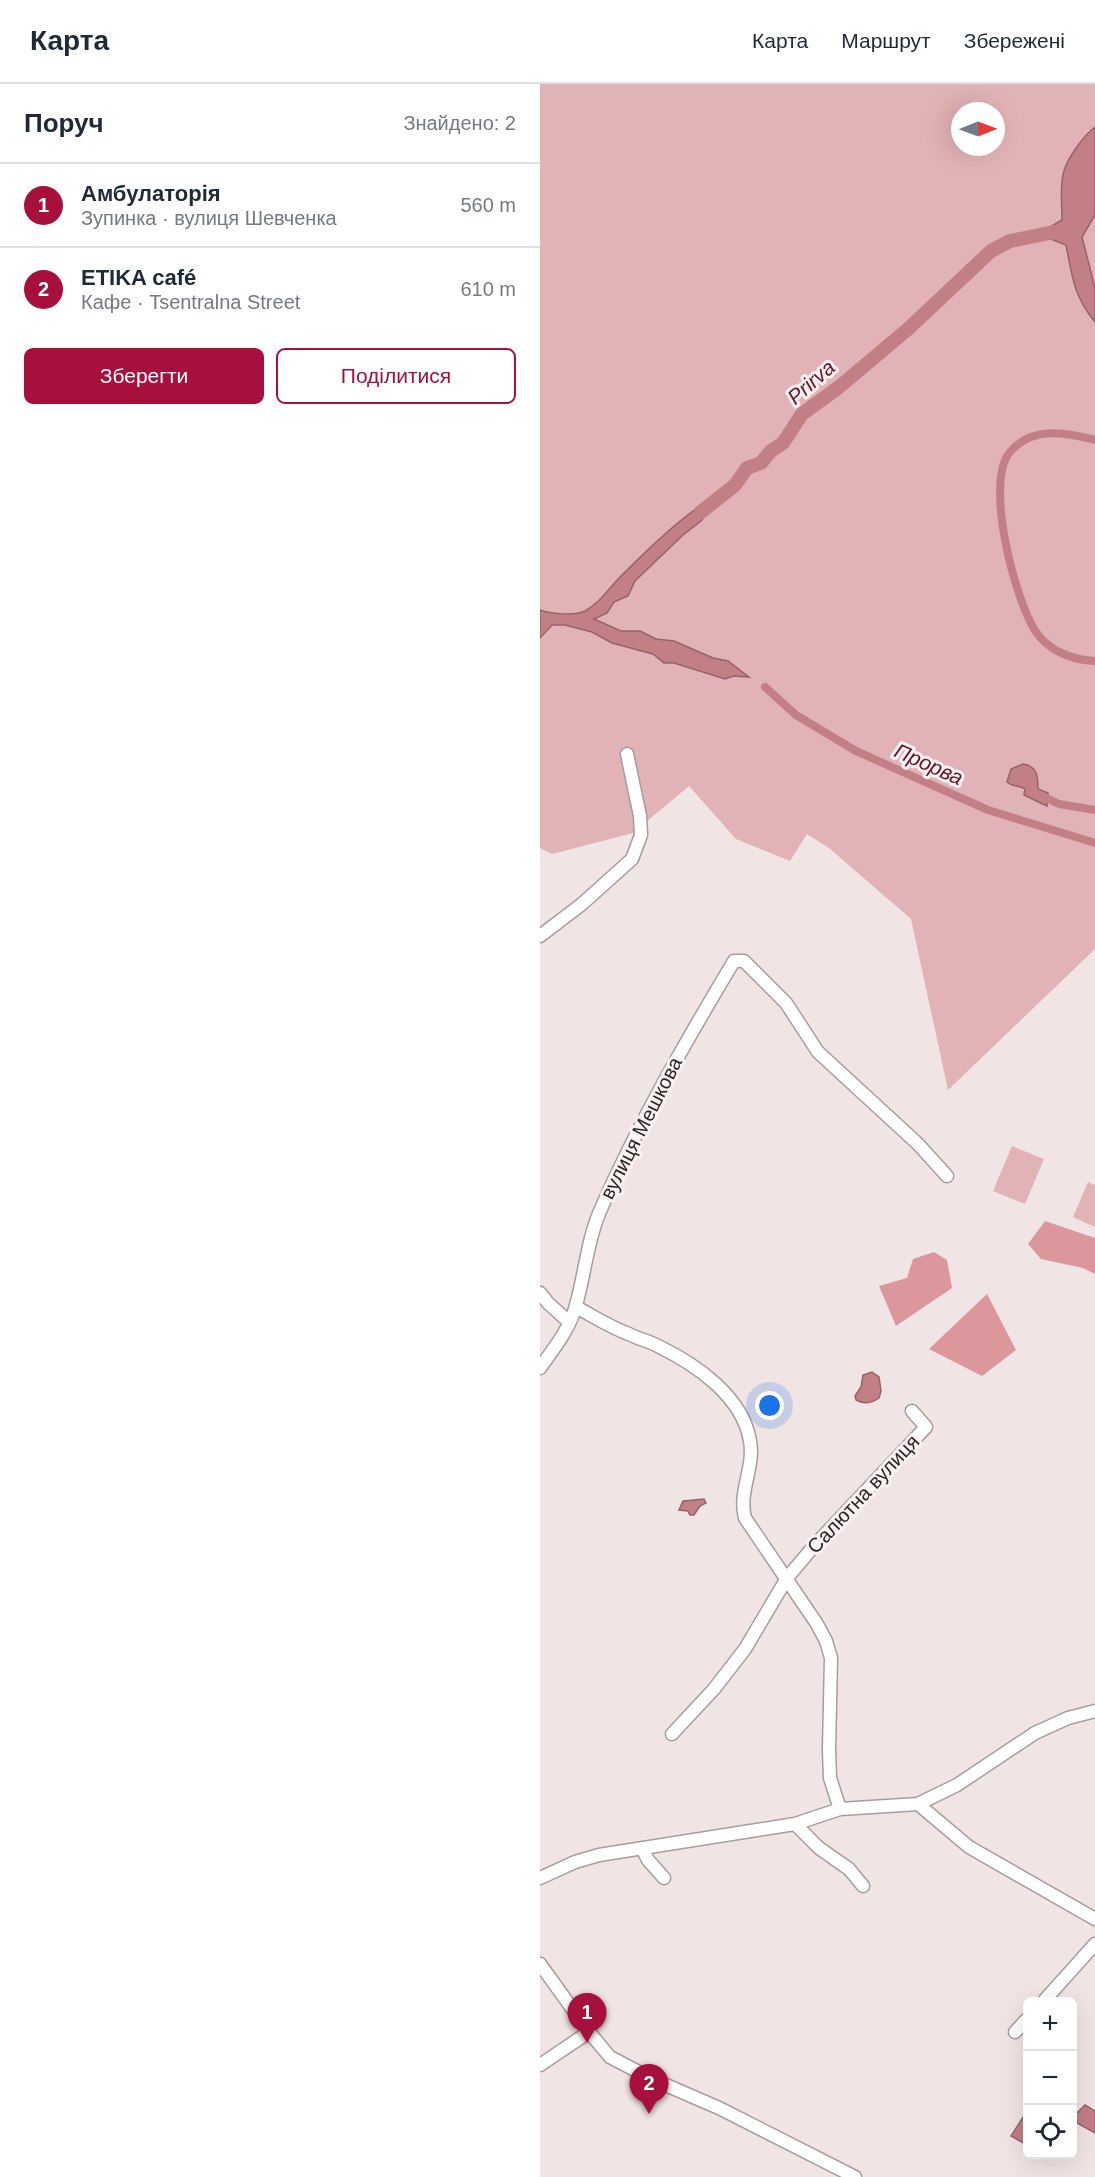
<!DOCTYPE html>
<html lang="uk">
<meta charset="utf-8">
<style>
:root{--surface:#fff;--page:#f6f6f7;--text:#1f2937;--muted:#747a83;--line:#e0e1e3;--accent:#a70f3d}
body{margin:0;font-family:Arial,sans-serif;background:var(--page);color:var(--text)}
.controls{position:absolute;right:18px;bottom:18px;display:grid;overflow:hidden;border-radius:9px;box-shadow:0 6px 24px #0002}
.controls button{width:54px;height:54px;display:grid;place-items:center;padding:0;border:0;border-bottom:2px solid var(--line);background:var(--surface);color:var(--text);font:30px sans-serif}
.compass{position:absolute;left:411px;top:18px;width:54px;height:54px;border-radius:50%;background:var(--surface);box-shadow:0 6px 24px #0002;rotate:89deg}
.you{position:absolute;left:230px;top:1322px;width:21px;height:21px;margin:-15px;border:4px solid #fff;border-radius:50%;background:#1a73e8;box-shadow:0 0 0 9px #1a73e833}
.badge{display:grid;place-items:center;width:39px;height:39px;border-radius:50%;background:var(--accent);color:#fff;font-size:20px;font-weight:700}
.pin{position:absolute;translate:-50% -50px;filter:drop-shadow(0 2px 3px #0008)}
.pin::after{content:'';position:absolute;top:32px;width:21px;height:18px;background:inherit;clip-path:polygon(0 0,100% 0,50% 100%)}
.list{margin:0;padding:0;list-style:none}
h2{display:flex;justify-content:space-between;align-items:center;height:78px;margin:0;padding:0 24px;font-size:26px}
h2 small{font-size:20px;font-weight:400;color:var(--muted)}
.list li{display:grid;grid-template-columns:39px 1fr auto;gap:18px;align-items:center;box-sizing:border-box;height:84px;padding:0 24px;border-top:2px solid var(--line)}
.list b{display:block;font-size:22px;white-space:nowrap}
.list p{margin:0;font-size:20px;white-space:nowrap;color:var(--muted)}
.list em{font-size:20px;font-style:normal;color:var(--muted)}
.actions{display:flex;gap:12px;padding:18px 24px}
.actions a{flex:1;padding:14px 0;border:2px solid var(--accent);border-radius:9px;text-align:center;font-size:21px;color:var(--accent)}
.actions .main{background:var(--accent);color:#fff}
.icon{flex:none;width:33px;height:33px;fill:none;stroke:currentColor;stroke-width:2;stroke-linecap:round;stroke-linejoin:round}
.map{position:relative;flex:none;width:555px;height:2093px;overflow:hidden}
header{display:flex;align-items:center;gap:36px;box-sizing:border-box;height:84px;padding:0 30px;background:var(--surface);border-bottom:2px solid var(--line)}
header strong{font-size:28px}
nav{display:flex;gap:33px;margin-inline-start:auto;font-size:21px}
main{display:flex}
aside{flex:1;background:var(--surface)}
.map>svg:first-child{display:block}
</style>
<header>
<strong>Карта</strong>
<nav><a>Карта</a><a>Маршрут</a><a>Збережені</a></nav>
</header>
<main>
<aside>
<h2>Поруч<small>Знайдено: 2</small></h2>
<ul class="list">
<li><span class="badge">1</span><div><b>Амбулаторія</b><p>Зупинка · вулиця Шевченка</p></div><em>560 m</em></li>
<li><span class="badge">2</span><div><b>ETIKA café</b><p>Кафе · Tsentralna Street</p></div><em>610 m</em></li>
</ul>
<div class="actions"><a class="main">Зберегти</a><a>Поділитися</a></div>
</aside>
<div class="map">
<svg width="555" height="2093" viewBox="0 0 555 2093">
<rect width="100%" height="100%" fill="#f1e4e5"/>
<path fill="#e1b2b6" fill-rule="evenodd" d="M0,0H555V865L408,1006L371,835L289,764L267,750L250,777L196,755L149,702L93,749L12,770L0,764ZM420,27H456V63H420Z
M472,1062L504,1075L485,1120L453,1107Z
M548,1098L555,1101V1143L533,1133Z"/>
<path fill="#dc979d" d="M505,1137L555,1154V1190L543,1184L501,1175L488,1160Z
M394,1168L407,1176L412,1204L356,1242L339,1202L367,1194L373,1175Z
M447,1210L476,1266L442,1292L389,1265Z"/>
<path fill="#c37f86" stroke="#956469" stroke-width="1.5" d="M555,43V131L542,153L555,204V238C534,213 532,192 526,161L498,150L522,136C522,121 520,105 523,91C525,77 544,51 555,43Z
M173,416L172,423L161,437L143,451L95,497L88,512L74,518L67,529L54,535L81,547H100L116,555L134,557L173,574L188,577L209,593L194,592L185,595L134,579H124L113,570L72,559L52,548L25,541H12L0,554V526C10,530 35,532 45,527C60,519 69,504 81,492C99,474 151,422 173,416Z
M483,680C497,682 498,692 498,705L508,709L507,722L484,711L485,705C479,701 472,703 467,698L471,685Z
M332,1288L339,1293L341,1307L339,1314C332,1319 325,1321 316,1316L315,1312L321,1303L323,1291Z
M164,1415L166,1419L160,1422L154,1431H150L148,1427L139,1426L143,1417Z
M545,2021L555,2027V2049L537,2039L535,2031Z
M487,2027V2061L471,2052Z"/>
<g fill="none" stroke-linecap="round" stroke-linejoin="round">
<path stroke="#c37f86" stroke-width="8" d="M555,356C526,348 492,342 470,368C444,398 475,517 496,548C509,567 532,576 555,577
M225,603L256,631L316,667L448,726L555,759
M498,710L519,720L555,726"/>
<path stroke="#c37f86" stroke-width="14" d="M161,428L195,401L207,384L221,379L231,367L243,359L262,330L299,303L368,245L451,167L470,157L514,148"/>
<g stroke="#a89c9c" stroke-width="15">
<path id="minor" d="M0,852L42,820L92,775L101,751L100,732L87,670
M0,1209L8,1219L29,1238
M36,1223C53,1232 70,1243 89,1250C98,1255 109,1257 118,1262C157,1281 203,1313 210,1357C215,1383 198,1408 205,1434L277,1540L286,1557L291,1574L289,1666L290,1694L300,1725
M0,1284C14,1264 30,1245 36,1221C45,1190 47,1157 60,1127C98,1040 145,959 194,877H204L246,919L278,968L378,1060L407,1092
M132,1650L174,1605L205,1565L247,1494L274,1462L386,1343L372,1327
M378,1720L429,1763L555,1835
M255,1740L279,1764L309,1785L323,1802
M103,1766L108,1776L124,1794
M0,1794L35,1778L59,1771L255,1740L300,1725L378,1720L417,1701L495,1649L528,1634L555,1627
M0,1880L49,1948L70,1973L112,1995L179,2024L315,2093
M503,1918L555,1860
M475,1948L488,1934
M0,1981L49,1948"/>
</g>
<use href="#minor" stroke="#fff" stroke-width="12"/>
</g>
<g text-anchor="middle" dominant-baseline="central" stroke-width="6" stroke-linejoin="round" paint-order="stroke">
<g font-size="20" fill="#2a2525" stroke="#fef1f2">
<text transform="translate(101 1044) rotate(-63)">вулиця Мешкова</text>
<text transform="translate(323 1410) rotate(-47)">Салютна вулиця</text>
</g>
<g font-size="21" font-style="italic" fill="#661527" stroke="#fef1f2">
<text transform="translate(271 298) rotate(-41)">Prirva</text>
<text transform="translate(389 680) rotate(24)">Прорва</text>
</g>
</g>
</svg>
<div class="controls">
<button>+</button>
<button>−</button>
<button><svg class="icon" aria-label="locate" viewBox="0 0 24 24"><circle cx="12" cy="12" r="6"/><path d="M12 2v4M12 18v4M2 12h4M18 12h4"/></svg></button>
</div>
<svg class="compass" viewBox="-18 -18 36 36"><path d="M0-13l5 13h-10z" fill="#e53935"/><path d="M0 13l5-13h-10z" fill="#747a83"/></svg>
<div class="you"></div>
<div class="pin badge" style="left:47px;top:1959px">1</div>
<div class="pin badge" style="left:109px;top:2030px">2</div>
</div>
</main>
